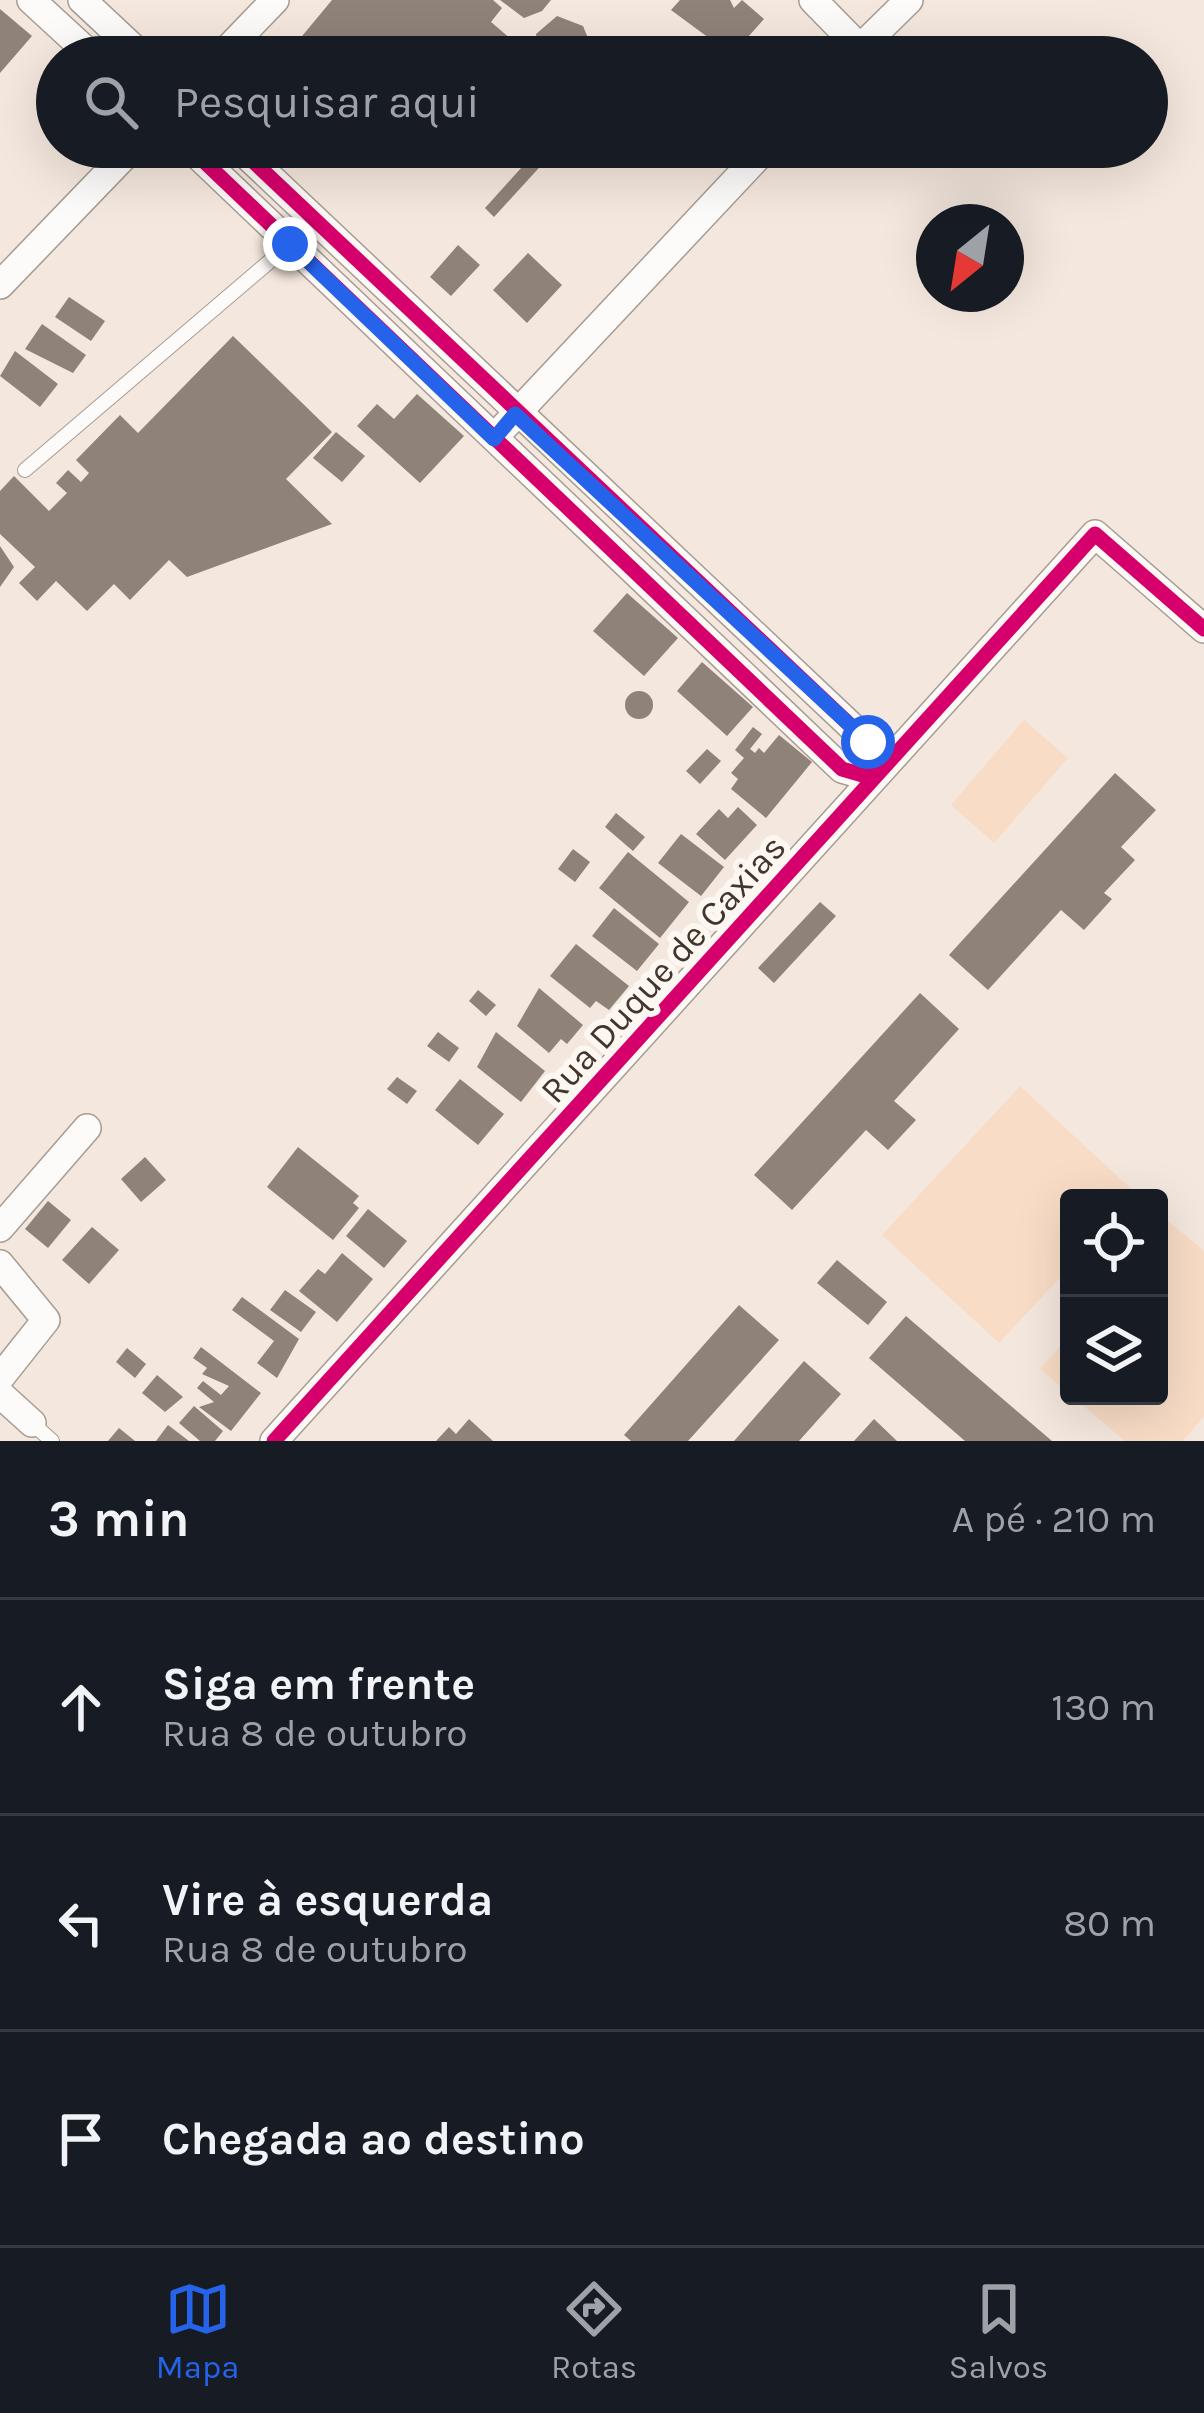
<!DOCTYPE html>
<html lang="pt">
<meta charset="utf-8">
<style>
:root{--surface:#171b24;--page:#242831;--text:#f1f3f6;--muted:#9ea1a6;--line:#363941;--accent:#2563eb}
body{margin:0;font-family:Karla,sans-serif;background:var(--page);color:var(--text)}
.controls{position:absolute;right:36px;bottom:36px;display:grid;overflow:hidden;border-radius:12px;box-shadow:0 12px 48px #0002}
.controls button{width:108px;height:108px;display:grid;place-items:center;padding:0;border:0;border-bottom:3px solid var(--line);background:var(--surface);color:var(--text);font:60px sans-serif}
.compass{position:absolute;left:916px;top:204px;width:108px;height:108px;border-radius:50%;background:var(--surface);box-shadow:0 12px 48px #0002;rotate:210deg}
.stop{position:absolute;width:36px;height:36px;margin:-27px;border:9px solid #2563eb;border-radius:50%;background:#fff}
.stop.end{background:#2563eb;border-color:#fff;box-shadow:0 3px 12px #0008}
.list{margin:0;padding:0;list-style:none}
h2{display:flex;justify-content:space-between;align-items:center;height:156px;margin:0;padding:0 48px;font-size:51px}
h2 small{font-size:39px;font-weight:400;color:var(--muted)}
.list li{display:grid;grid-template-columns:78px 1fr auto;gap:36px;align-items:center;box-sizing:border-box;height:216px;padding:0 48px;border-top:3px solid var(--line)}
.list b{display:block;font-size:45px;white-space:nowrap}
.list p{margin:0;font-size:39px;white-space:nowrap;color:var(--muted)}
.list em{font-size:39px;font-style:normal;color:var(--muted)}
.icon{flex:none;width:66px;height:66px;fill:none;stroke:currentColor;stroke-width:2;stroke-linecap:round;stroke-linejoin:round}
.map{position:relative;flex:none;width:1204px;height:1441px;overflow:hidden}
.search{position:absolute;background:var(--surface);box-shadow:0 12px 48px #0002;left:36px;right:36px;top:36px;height:132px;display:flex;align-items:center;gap:30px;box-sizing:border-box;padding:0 42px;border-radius:66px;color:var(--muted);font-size:45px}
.sheet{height:804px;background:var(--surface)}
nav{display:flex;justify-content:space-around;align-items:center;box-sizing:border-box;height:168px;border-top:3px solid var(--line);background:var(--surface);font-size:33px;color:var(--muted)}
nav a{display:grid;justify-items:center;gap:6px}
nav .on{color:var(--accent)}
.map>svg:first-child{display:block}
</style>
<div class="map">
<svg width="1204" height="1441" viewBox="0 0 1204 1441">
<rect width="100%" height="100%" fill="#f4e7dd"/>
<path fill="#f8dcc6" d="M1024,720L1068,758L994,843L951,805Z
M1020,1086L1137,1194L1069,1198V1268L999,1343L882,1235Z
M1167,1220L1204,1251V1416L1183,1441H1125L1072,1396H1159V1230Z
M1069,1336V1394L1040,1369Z"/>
<path fill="#8f8278" d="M332,0H493L502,8L491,22L532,57H293L288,53Z
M500,0H551L542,11L524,18Z
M680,0H730L734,8L742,0L764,19L732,55L671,10Z
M0,9L32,36L0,73Z
M557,16L583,26L590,43L586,57H538L536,34Z
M398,147H426L415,161Z
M540,147H558L494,217L485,208Z
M458,245L480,265L451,296L430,277Z
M528,253L562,285L527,323L493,290Z
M69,297L105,321L91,341L55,317Z
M42,324L86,355L73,373L25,349Z
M233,336L332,432L286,479L332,524L187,577L169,560L130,600L114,584L87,611L56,581L37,601L19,583L35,567L0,534V491L14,476L49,511L67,493L56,483L68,470L81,482L89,473L76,460L120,415L138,433Z
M15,351L58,384L40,407L0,376Z
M417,394L464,436L420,483L357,426L377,404L394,419Z
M336,432L365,456L342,482L313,458Z
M0,546L14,567L0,587Z
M627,593L678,638L644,676L593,631Z
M702,662L753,707L727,736L677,691Z
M625 705a14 14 0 1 1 28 0a14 14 0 1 1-28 0Z
M753,727L762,734L750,749L755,753L759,748L764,753L779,735L812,762L766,818L731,789L738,779L731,773L744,758L735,750Z
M707,749L721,761L700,784L686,771Z
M1115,773L1156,810L1121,847L1135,860L1104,893L1112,899L1084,930L1061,910L988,990L949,955Z
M738,807L757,825L725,860L696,834L719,809L728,818Z
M616,813L645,837L633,851L605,827Z
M681,834L724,867L701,896L658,863Z
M573,849L590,862L575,882L558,869Z
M628,852L689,902L660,938L599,888Z
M820,902L836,916L774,983L758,968Z
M614,908L659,944L637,971L592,936Z
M576,944L629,986L609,1010L596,1001L590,1008L550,976Z
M539,988L583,1025L567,1044L561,1039L549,1053L517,1026Z
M478,990L496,1005L486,1016L469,1001Z
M920,993L959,1029L894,1101L916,1120L888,1150L866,1130L792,1210L754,1175Z
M438,1032L459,1048L449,1062L427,1046Z
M496,1032L545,1071L521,1102L477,1067Z
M397,1077L417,1091L407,1104L387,1089Z
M460,1079L504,1114L478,1145L435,1110Z
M298,1147L359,1196L353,1203L359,1208L333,1240L267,1187Z
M145,1157L166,1180L141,1202L121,1179Z
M48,1201L71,1220L48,1248L25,1229Z
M368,1209L407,1241L384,1268L346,1236Z
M92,1227L119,1250L89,1284L62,1260Z
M342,1253L373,1279L337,1322L299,1291L318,1269L325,1274Z
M837,1260L887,1302L868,1325L817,1283Z
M285,1290L316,1312L301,1332L270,1310Z
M242,1297L299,1339L277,1378L257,1363L274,1341L232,1310Z
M739,1305L779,1340L688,1441H631L624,1435Z
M906,1316L1052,1441H965L869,1358Z
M201,1347L261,1393L231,1431L199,1407L214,1402L197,1388L203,1381L221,1395L229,1386L202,1374L207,1368L193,1358Z
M127,1348L146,1364L135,1378L116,1362Z
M804,1361L841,1394L799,1441H734Z
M157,1375L183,1397L165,1412L142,1393Z
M194,1406L223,1431L215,1441H200L179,1423Z
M469,1419L493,1441H436L449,1427L456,1434Z
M874,1419L897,1441H854Z
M168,1425L189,1441H156Z
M119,1428L135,1441H108Z"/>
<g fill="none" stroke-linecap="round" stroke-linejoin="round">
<g stroke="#a69c93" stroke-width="16">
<path id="service" d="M25,470L290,244
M32,1423L52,1441"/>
</g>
<g stroke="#a69c93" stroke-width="30">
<path id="minor" d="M31,0L93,57
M82,0L143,57
M813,0L860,48
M220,57L275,0
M851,57L909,0
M189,147L842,769L873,778L868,742L238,147
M0,285L133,147
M504,427L767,147
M0,1228L87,1128
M0,1264L46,1320L0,1378
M0,1394L32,1423
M274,1441L1095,534L1204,629"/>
</g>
<use href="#service" stroke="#fdfbfa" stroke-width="14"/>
<use href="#minor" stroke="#fdfbfa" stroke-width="27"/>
<g stroke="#fdf7f2" stroke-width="22">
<path id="cycleway" d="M189,147L842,769L873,778L868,742L238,147
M274,1441L1095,534L1204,629"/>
</g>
<use href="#cycleway" stroke="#d6006c" stroke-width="15"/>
</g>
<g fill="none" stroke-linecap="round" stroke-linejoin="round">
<path stroke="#2563eb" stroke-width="15" d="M290,244L494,439L515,414L868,742"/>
</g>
<g text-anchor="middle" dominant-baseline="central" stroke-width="12" stroke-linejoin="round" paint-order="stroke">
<g font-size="36" fill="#41352c" stroke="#fdf7f2">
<text transform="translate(663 969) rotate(-48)">Rua Duque de Caxias</text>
</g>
</g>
</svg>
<div class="controls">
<button><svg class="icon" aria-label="locate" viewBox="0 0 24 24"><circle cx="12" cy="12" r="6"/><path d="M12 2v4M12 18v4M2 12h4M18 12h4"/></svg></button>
<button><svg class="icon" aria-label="layers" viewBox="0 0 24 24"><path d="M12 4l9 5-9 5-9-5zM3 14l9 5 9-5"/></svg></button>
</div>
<svg class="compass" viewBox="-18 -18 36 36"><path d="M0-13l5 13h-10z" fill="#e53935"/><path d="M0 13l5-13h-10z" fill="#9ea1a6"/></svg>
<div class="stop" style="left:868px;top:742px"></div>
<div class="stop end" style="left:290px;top:244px"></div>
<div class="search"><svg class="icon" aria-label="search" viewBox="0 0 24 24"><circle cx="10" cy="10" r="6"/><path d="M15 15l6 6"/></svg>Pesquisar aqui</div>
</div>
<section class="sheet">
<h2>3 min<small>A pé · 210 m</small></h2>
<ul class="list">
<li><svg class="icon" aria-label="ahead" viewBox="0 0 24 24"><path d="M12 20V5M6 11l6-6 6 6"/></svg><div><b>Siga em frente</b><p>Rua 8 de outubro</p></div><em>130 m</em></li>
<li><svg class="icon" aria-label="left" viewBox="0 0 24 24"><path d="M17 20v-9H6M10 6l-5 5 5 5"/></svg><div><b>Vire à esquerda</b><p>Rua 8 de outubro</p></div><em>80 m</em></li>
<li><svg class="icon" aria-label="arrive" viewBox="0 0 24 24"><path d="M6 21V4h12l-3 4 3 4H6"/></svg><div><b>Chegada ao destino</b></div></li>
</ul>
</section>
<nav>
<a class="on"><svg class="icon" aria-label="map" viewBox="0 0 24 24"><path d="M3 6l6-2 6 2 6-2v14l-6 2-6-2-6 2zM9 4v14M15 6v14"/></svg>Mapa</a>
<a><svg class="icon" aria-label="directions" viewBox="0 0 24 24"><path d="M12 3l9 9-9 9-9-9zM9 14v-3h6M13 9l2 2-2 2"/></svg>Rotas</a>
<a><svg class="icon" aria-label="saved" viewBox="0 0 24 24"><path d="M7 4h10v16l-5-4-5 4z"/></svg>Salvos</a>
</nav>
